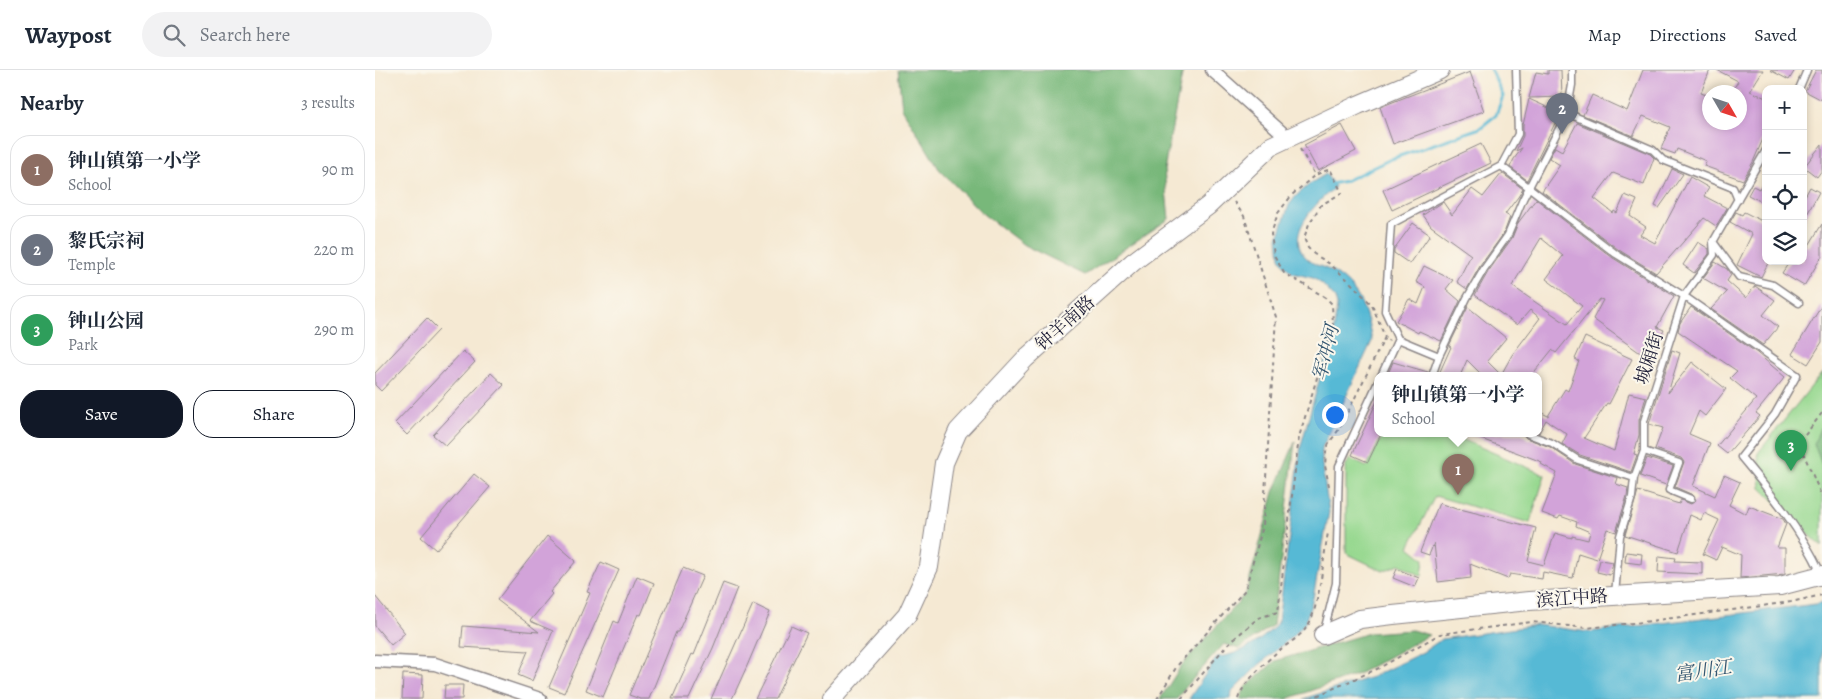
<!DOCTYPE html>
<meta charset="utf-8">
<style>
:root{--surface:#fff;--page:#f2f2f3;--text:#1f2937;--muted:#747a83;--line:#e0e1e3;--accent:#111827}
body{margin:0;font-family:Alegreya,"Noto Serif SC",serif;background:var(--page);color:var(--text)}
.controls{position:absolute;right:15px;top:15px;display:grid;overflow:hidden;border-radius:10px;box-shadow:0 2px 8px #0003}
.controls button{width:45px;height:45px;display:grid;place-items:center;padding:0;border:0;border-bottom:1px solid var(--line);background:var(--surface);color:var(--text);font:25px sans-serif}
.compass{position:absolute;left:1327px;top:15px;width:45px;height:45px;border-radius:50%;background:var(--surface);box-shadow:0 2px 8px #0003;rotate:129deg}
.you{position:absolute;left:959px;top:344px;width:18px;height:18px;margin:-12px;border:4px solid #fff;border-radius:50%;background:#1a73e8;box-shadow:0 0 0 8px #1a73e833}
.badge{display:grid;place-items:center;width:32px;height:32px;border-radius:50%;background:var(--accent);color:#fff;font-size:16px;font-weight:700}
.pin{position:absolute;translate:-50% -41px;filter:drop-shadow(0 1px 2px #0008)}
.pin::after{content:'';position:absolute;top:26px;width:18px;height:15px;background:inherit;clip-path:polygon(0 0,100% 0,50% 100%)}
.popup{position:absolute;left:999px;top:302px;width:168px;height:65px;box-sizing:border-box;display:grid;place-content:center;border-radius:10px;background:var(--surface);filter:drop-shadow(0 1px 4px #0005);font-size:16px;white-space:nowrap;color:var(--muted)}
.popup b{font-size:19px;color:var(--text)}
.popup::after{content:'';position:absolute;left:50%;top:100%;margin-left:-10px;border:10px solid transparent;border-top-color:var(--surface)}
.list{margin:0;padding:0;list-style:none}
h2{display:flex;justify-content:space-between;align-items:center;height:65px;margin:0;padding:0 20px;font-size:21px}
h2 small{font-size:16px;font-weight:400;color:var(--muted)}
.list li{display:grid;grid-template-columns:32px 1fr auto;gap:15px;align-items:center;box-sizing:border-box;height:70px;margin:0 10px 10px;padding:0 10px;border:1px solid var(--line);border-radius:20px}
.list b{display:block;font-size:19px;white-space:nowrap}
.list p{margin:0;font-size:16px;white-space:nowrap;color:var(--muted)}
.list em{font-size:16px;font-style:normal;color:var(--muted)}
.actions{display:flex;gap:10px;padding:15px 20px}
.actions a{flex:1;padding:11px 0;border:1px solid var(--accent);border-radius:20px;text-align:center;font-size:18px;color:var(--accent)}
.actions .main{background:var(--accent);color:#fff}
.icon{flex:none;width:28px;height:28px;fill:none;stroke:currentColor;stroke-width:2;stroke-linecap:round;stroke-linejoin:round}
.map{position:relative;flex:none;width:1447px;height:629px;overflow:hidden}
header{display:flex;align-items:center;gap:30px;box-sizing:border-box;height:70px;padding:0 25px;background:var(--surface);border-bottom:1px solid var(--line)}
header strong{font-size:24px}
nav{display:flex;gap:28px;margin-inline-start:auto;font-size:18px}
.search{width:350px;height:45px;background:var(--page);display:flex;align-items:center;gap:12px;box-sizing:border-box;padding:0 18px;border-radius:28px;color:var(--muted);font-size:19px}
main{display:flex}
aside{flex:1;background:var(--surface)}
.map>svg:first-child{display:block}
</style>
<header>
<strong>Waypost</strong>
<div class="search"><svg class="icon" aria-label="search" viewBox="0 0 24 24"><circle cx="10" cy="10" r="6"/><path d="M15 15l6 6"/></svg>Search here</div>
<nav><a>Map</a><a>Directions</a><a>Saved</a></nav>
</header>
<main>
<aside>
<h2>Nearby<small>3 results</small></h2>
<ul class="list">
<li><span class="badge" style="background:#8d6e63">1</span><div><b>钟山镇第一小学</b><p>School</p></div><em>90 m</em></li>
<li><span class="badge" style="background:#6b7280">2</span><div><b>黎氏宗祠</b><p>Temple</p></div><em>220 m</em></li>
<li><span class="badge" style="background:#2e9e5b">3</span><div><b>钟山公园</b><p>Park</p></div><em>290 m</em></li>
</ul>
<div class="actions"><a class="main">Save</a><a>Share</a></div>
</aside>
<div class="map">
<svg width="1447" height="629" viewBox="0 0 1447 629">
<rect width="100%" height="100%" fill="#fbf7ec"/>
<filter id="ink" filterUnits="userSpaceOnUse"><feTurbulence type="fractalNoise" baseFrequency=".02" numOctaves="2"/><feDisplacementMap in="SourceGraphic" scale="10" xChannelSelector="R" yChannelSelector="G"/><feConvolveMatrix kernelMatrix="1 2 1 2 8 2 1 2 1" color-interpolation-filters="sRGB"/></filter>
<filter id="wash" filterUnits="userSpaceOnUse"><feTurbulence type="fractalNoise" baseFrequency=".0096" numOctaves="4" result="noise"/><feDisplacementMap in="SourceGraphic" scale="20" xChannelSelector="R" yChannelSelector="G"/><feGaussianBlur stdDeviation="1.12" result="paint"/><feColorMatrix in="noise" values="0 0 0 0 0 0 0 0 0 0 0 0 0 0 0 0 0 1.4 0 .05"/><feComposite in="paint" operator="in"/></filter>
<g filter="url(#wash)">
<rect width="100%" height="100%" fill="#f5e9d3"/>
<path fill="#96d88f" stroke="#5c7d65" d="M1447,303V477L1386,418L1383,383Z
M1008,364H1075L1170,405L1155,453L1060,426L1034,477L1049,489L1047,506L1024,494L1008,501L971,483V395L975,389L992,397Z"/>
<path fill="#78b87a" stroke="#4d6d5a" d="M523,0H808L789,100L794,149L710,205L649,175L608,144L564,99L527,38Z
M1447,357V395L1439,374L1445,358Z
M920,372L898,555L864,579L849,574L810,618L802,629H785L806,596L871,523L899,422Z
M1037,560L1054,565L983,604L912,629H865L870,618L900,591L994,563Z"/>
<path fill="#57b9d5" stroke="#3c6e88" d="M951,104L960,117C939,135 903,170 938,193C943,196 948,197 952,199C961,203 974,213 979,221C990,235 994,254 997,271L947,378V395L954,442L938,528L930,553L919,565L884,595L857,622L856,629H814L842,587C865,585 889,570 903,552L926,375L959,258L962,236L960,228L947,214L938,208L917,203L909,195L905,187L903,168L914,135L921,126L936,113Z
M1447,532V629H928L997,607L1048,582L1067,569L1162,555L1214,562L1441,534Z"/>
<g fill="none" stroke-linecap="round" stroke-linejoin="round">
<path stroke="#57b9d5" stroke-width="3" d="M956,114L970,111L1016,89L1105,58L1121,45L1128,26L1116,0"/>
</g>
<g id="blocks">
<path fill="#d2a3d9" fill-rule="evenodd" d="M1173,0H1186L1187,27L1154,28L1161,2L1173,4Z
M1268,0H1335L1326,23L1334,26V52H1364V22H1357L1363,11L1342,0H1388L1375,21L1391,28V62L1378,92L1368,110L1329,96L1331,91L1302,79L1300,84L1286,79L1295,57L1268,46L1258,66L1208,45L1217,25L1252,41Z
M1395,0H1420L1414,10Z
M1441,0H1447V30L1430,21Z
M1095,2L1109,41L1018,74L1005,37Z
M1154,29L1185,43L1152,110L1135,97L1139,89L1147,78L1141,81L1148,66V55Z
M1202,53L1275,84L1279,88L1269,115L1238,103L1219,128L1238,143L1239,141L1242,143L1250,125L1262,130L1255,146L1271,157L1265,165L1280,173L1315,107L1334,118L1329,126L1352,138L1341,156L1329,148L1281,203L1244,180L1167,121L1185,95L1174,88L1180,77L1187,81Z
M967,55L981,81L943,101L929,75Z
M1106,74L1116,93L1017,140L1008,120Z
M1447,74V100L1442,107L1429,97Z
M1297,99L1308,104L1284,138L1280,136Z
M1127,103L1148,119L1143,127L1130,144L1135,147L1129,163L1105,196L1092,219L1082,212L1096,185L1056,156L1048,145L1068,132L1077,145L1097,119L1108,127Z
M1391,106V134L1373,125L1378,116L1384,119Z
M1435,117L1444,122L1428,152V130Z
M1161,129L1238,188L1299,226L1282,257L1289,260L1275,290L1218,249L1228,230L1225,229L1181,283L1177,280L1156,306H1108L1092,290L1085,306H1063L1076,277L1074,276L1093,237L1131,268L1112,291L1126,305L1137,285L1165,248L1155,240L1142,255L1100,225L1113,202L1137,168L1143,153ZM1166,168L1188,186L1171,209L1207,236L1192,254L1137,216Z
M1361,142L1367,145L1369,142L1391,153V191H1394L1386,207L1362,195L1377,164L1355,152Z
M1038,153L1055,165L1035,194L1019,183V179Z
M1447,154V186L1429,216L1407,203L1415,191H1428V174L1433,177Z
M1323,172L1334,179V184L1319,203L1308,195Z
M1340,192L1352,199L1356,205L1352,211L1371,228L1380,216L1400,230L1388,245L1403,257L1388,275L1336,239L1352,222L1328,208Z
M1049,196L1078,210L1071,219L1085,231L1066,271L1044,261L1043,263L1021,251L1034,229L1043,234L1050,217L1041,212Z
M1447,235V272L1433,294L1417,284Z
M1316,237L1382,283L1410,307L1381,343L1385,346L1352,384L1342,376L1381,329L1355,308L1362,301L1303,261L1305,253Z
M52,248L64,260L6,321L0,315V303Z
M1210,267L1257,289L1234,334L1232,333L1209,368L1239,381L1254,323L1271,327L1264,350V365L1259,384L1262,385L1256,402L1205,385L1187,374L1192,364L1171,350L1164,363L1163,362V341L1173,346L1190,319L1193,321L1204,291L1200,289Z
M1297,280L1305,283L1293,323L1317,292L1351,319L1330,346L1324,341L1314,364L1335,373L1318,416L1340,426L1349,405L1365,412L1354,435L1371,444L1374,436L1408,449L1411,454L1402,478H1410V504L1365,508L1366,485L1347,477L1341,490L1328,484L1344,450L1329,443L1326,450L1315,445L1303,482L1250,465L1263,421L1304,434L1306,430L1316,434L1321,430L1318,425L1300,417L1309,392L1306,388L1280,379L1288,358L1274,354Z
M88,281L100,292L32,365L20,353Z
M1018,292L1053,302L1052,306H1012Z
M116,303L129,315L71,376L58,365Z
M1003,329V364H1006L993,392L977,385Z
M1093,364H1148L1151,368L1175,377L1200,394L1243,408L1241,414L1253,418L1252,426L1241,462L1232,459L1222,489L1203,483L1198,508L1168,502L1167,509L1135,504L1133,509L1095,494L1096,508L1063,512L1059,473L1054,485L1045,482L1064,433L1084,440L1085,439L1161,458L1153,491L1169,495L1180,463L1197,468V466L1213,470L1215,462L1201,456L1202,452L1185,446L1183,449L1167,443L1182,403L1166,394L1167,392Z
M1272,388L1298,396L1291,415L1265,406Z
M99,404L115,417L61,480L46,467Z
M172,466L201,491L175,522L177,524L155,551L178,561L157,611L143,605L153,581L86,577L88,556L164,562L122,530Z
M1251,482L1267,484L1266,494L1250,492Z
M1284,486L1301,488L1300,491L1327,492V504L1283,502Z
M1225,490L1238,492L1235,505L1222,502Z
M226,492L244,500L189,623L174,617L215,523L212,522Z
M308,498L328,506L303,562H301L274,629H265L254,625Z
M1022,499L1044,508L1040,517L1018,508Z
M262,506L279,513L266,545L263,544L228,627L211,620L239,551L243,553Z
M348,513L362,518L338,578L314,629H297L317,584L319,585Z
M0,526L30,563L16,575L0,556Z
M378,534L395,542L372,596L357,629H336Z
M416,556L432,563L400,629H380Z
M28,604L48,605L47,629H27Z
M70,615H88L87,629H69Z"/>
</g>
</g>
<g filter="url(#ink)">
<use href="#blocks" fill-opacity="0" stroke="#8c8687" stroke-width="1"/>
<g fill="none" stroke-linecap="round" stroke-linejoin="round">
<g stroke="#8c8687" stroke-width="9">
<path id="lane" d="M1424,19L1432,0
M1192,43L1278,80L1288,90L1358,118L1363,130
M1126,96L1241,184L1309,226L1422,305L1400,344L1366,387C1396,423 1426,460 1446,503
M1339,173L1364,207L1398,215L1424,233
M1023,269L1064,286L1092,228L1109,199L1133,165L1148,129L1192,43L1197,15V0
M1006,306L1023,269L1010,241L1016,154L1126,96L1143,64L1141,0
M1057,306L1064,286
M1153,364L1177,373L1203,390L1259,408
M1269,381L1304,393L1294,420L1316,429
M1240,525L1245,466L1257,427L1259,408L1269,381V351L1309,226L1339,185L1338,172L1391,80
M949,561L961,513L964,396L1003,312"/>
</g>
<g stroke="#8c8687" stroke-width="15">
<path id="street" d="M837,0L913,68
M0,591L60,594L165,629"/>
</g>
<g stroke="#8c8687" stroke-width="20">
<path id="secondary" d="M948,565L985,549L1018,545L1154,531L1405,516L1447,505
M457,629L532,545L554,497L569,393L583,361L650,289L758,192L833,136L896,76L983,35L1065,0"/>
</g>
<path stroke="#8c8687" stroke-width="2" stroke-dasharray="4 4" stroke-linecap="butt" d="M925,79L940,105L955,99L967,123L946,135L934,154L929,168L933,178L939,184L955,194L974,211L997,235L1010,267
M1447,343L1424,373L1447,427
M954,416L950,396L951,382L954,373L965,358L1010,267L1014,271
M782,629L802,596L870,520L888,456L901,247L869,146L859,132
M806,629L853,574L883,548L903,542L924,367L958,255L957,234L950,227L909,203L899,185L896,164L903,143L917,125L940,105
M863,629C868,613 890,593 902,582C912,574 924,568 932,557C945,537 948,488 953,463
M935,629L1004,598L1065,564L1157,552L1212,558L1268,552L1416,532L1447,525"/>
<use href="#lane" stroke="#fff" stroke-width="6"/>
<use href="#street" stroke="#fff" stroke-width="12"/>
<use href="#secondary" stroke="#fff" stroke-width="18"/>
</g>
</g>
<g text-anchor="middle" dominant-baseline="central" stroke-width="4" stroke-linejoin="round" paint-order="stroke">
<g font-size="18" fill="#22223b" stroke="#fbf7ec">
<text transform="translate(690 253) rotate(-42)">钟羊南路</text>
<text transform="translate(1274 288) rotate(-72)">城厢街</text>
<text transform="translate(1197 528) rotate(-4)">滨江中路</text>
</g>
<g font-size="19" font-style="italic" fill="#355771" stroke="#fbf7ec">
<text transform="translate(951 283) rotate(-76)">军冲河</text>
<text transform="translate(1328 601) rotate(-8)">富川江</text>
</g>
</g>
</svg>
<div class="controls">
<button>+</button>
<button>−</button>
<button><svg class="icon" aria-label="locate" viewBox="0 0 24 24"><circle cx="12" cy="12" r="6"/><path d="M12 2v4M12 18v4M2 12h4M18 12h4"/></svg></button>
<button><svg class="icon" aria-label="layers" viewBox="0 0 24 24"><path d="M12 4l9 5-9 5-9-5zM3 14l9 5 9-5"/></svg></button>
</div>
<svg class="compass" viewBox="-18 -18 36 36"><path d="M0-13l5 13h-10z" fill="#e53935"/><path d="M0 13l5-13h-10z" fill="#747a83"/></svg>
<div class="you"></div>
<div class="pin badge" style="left:1083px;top:425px;background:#8d6e63">1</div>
<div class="popup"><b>钟山镇第一小学</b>School</div>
<div class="pin badge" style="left:1187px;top:64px;background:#6b7280">2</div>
<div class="pin badge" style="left:1416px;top:401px;background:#2e9e5b">3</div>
</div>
</main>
